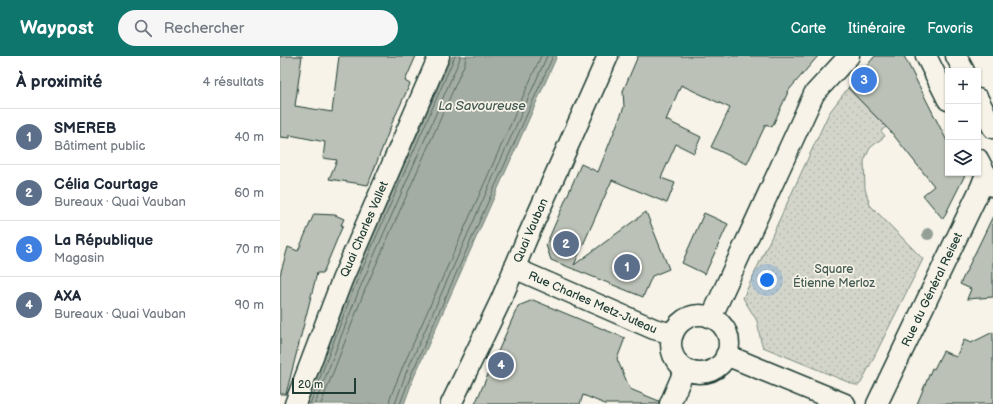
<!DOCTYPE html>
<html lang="fr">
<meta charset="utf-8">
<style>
:root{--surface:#fff;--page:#f6f6f7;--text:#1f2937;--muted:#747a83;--line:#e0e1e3;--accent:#0f766e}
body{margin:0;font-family:"Balsamiq Sans",sans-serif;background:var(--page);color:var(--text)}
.controls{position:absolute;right:12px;top:12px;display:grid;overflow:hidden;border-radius:0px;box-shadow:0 1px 3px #0004}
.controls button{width:36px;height:36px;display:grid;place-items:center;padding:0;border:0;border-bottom:1px solid var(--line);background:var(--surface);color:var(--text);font:20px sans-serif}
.scale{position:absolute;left:12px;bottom:10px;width:64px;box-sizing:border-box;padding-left:4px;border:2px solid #1f3d34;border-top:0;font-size:11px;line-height:14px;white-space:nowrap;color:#1f3d34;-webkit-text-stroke:3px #f7f3e8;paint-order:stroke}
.you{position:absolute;left:487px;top:224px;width:14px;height:14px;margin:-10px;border:3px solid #fff;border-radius:50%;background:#1a73e8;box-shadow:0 0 0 6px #1a73e833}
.badge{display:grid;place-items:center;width:26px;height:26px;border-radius:50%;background:var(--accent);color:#fff;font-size:13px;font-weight:700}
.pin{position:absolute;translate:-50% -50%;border:2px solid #fff;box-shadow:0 1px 4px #0006}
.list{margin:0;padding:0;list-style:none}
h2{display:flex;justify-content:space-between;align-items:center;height:52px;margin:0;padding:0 16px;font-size:17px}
h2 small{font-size:13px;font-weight:400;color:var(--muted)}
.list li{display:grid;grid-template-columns:26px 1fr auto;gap:12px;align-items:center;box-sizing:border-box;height:56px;padding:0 16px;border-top:1px solid var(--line)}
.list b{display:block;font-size:15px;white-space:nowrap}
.list p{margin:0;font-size:13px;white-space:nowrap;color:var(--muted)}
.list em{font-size:13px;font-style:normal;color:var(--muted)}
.icon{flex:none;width:22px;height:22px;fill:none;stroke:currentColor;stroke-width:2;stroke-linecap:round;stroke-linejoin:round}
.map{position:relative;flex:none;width:713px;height:348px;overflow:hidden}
header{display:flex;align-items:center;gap:24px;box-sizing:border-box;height:56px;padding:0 20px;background:var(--accent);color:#fff}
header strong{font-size:19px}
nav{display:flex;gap:22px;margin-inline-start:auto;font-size:14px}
.search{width:280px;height:36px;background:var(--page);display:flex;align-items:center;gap:10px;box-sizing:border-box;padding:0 14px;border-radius:22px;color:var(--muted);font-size:15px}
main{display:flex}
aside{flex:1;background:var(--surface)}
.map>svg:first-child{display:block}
</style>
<header>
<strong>Waypost</strong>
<div class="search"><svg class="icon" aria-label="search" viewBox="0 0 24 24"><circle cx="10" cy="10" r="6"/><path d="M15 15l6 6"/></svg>Rechercher</div>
<nav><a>Carte</a><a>Itinéraire</a><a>Favoris</a></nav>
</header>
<main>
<aside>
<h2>À proximité<small>4 résultats</small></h2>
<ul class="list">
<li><span class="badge" style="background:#5c6f8a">1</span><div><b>SMEREB</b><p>Bâtiment public</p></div><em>40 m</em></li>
<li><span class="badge" style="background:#5c6f8a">2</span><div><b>Célia Courtage</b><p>Bureaux · Quai Vauban</p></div><em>60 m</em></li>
<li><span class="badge" style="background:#3f7fe0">3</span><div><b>La République</b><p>Magasin</p></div><em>70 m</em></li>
<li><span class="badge" style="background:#5c6f8a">4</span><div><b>AXA</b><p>Bureaux · Quai Vauban</p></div><em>90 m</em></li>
</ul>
</aside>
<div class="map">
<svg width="713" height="348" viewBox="0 0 713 348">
<defs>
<pattern id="green-dots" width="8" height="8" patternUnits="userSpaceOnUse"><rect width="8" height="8" fill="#d3d5ca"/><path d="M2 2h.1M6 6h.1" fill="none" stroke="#b5b8ae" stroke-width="1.8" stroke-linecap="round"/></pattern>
</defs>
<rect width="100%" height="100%" fill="#f7f3e8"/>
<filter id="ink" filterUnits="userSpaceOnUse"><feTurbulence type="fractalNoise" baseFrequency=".025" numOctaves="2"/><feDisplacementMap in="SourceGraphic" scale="8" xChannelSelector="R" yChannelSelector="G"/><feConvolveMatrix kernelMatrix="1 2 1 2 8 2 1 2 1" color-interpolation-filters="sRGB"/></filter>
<g filter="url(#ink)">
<path fill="url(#green-dots)" stroke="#79897f" d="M568,32L606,71L601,75L605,80L590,92L584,105L585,133L590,149L643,203L581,327L579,329H575L483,291L481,286L477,265L463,242L549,57Z"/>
<path fill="#a4ada3" stroke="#6f8077" d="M172,0H277L134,321L124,348H25L70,231Z"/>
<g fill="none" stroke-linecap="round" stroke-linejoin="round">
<path stroke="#546a60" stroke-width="1" d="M30,348L74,232L175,0
M35,348L79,234L179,5L180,0
M41,348L84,236L185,7L186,0
M109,348L110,342L121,315L261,0
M115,348L126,317L267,0
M120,348L131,319L273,0"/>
</g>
<path fill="#bbc1b6" stroke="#1f3d34" d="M0,0H22L15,50L52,56L59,0H136L125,25L130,28L112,67L88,129L49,123L57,104L43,102L45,86L10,79V82L0,81Z
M358,0H538L509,34L492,71L486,68L467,108L431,91L450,52L401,29L386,64L421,81L414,97L396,88L381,122L395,127L387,147L332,124L294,209L366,156L389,213L372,220L363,241L271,204L266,189L301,108L318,116L344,51L343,35Z
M595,0H624L668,87V117H686L663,163L643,139L654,130L611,76L568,32Z
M424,157L448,168L425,218L402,207Z
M34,158L55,159L64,163L61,169H63L43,217H37L6,338H0V219L8,191L18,195Z
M713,160V241L687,243L691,233L680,228Z
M253,244L345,282L337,303L350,333L379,345V348H325L303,339L300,348H195L238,250Z
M713,276V348H637L652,312L654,313L663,295L676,301L684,284L691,287Z"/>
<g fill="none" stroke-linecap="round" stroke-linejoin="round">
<g stroke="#1f3d34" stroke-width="23">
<g id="street">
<path d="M646,0L668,44"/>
<path d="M676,0L684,15"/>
<path d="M698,43L713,72"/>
<path d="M698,103L712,130"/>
<path id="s1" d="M234,212L374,273L393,278"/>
<circle cx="420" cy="288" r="29"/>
<path d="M431,262L534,38L569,0"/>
<path d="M446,299L565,348"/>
<path id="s2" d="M15,348L62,224L159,0"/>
<path id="s3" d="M171,348L221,244L247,182L328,0"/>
<path d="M390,348L405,313"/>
<path id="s4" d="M597,348L701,131L706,118"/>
</g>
</g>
<use href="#street" stroke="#f7f3e8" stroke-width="20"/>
</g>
<circle fill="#949f96" cx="648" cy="178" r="6"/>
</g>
<g text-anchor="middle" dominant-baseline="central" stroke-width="3.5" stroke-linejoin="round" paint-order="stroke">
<g font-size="12" fill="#1f3d34" stroke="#f7f3e8">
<text stroke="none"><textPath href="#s2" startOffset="188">Quai Charles Vallet</textPath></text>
<text stroke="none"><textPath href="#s3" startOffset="191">Quai Vauban</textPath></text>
<text stroke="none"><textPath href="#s4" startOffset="127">Rue du Général Reiset</textPath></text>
<text stroke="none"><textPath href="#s1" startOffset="86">Rue Charles Metz-Juteau</textPath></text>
</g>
<g font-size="12" fill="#435b52" stroke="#f7f3e8">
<text x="554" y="213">Square<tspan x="554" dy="14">Étienne Merloz</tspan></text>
</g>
<g font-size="13" font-style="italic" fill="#405950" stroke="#f7f3e8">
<text x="202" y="50">La Savoureuse</text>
</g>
</g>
</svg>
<div class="controls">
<button>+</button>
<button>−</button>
<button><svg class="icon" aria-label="layers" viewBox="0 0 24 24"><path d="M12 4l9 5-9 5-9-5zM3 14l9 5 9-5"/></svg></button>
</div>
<div class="scale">20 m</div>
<div class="you"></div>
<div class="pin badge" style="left:347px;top:211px;background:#5c6f8a">1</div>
<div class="pin badge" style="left:286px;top:188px;background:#5c6f8a">2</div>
<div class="pin badge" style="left:584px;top:24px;background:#3f7fe0">3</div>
<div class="pin badge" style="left:221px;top:309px;background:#5c6f8a">4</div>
</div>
</main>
